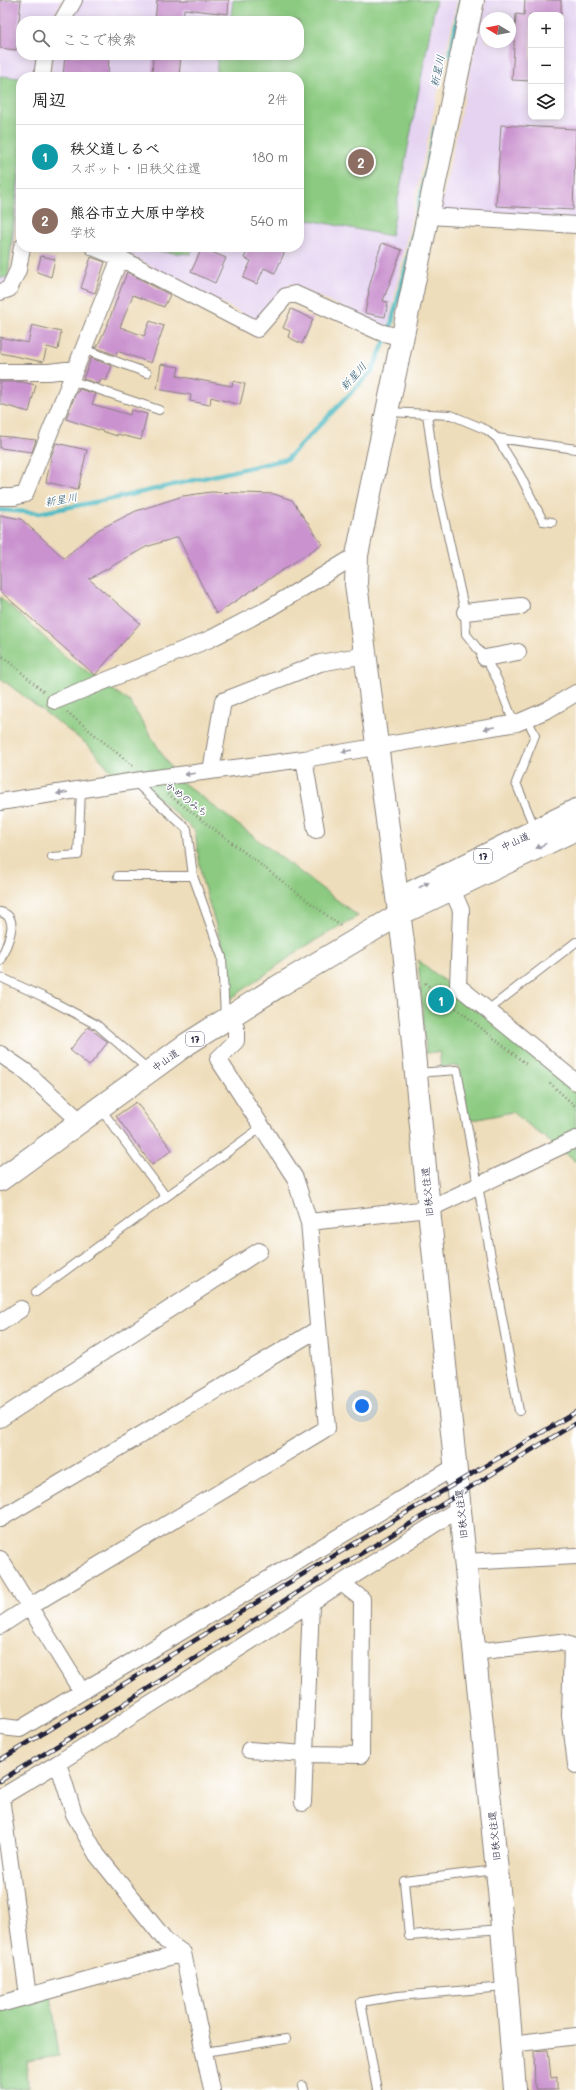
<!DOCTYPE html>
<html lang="ja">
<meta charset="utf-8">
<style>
:root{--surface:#fff;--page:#f6f6f6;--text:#222;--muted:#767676;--line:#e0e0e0;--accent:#d1495b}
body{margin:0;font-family:Mali,"Klee One",sans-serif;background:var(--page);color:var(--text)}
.controls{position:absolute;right:12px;top:12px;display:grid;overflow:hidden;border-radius:8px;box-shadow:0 2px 10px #0003}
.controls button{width:36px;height:36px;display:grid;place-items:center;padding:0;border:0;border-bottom:1px solid var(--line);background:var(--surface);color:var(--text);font:20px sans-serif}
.compass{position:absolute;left:480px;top:12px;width:36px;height:36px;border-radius:50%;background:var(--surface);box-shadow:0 2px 10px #0003;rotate:280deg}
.you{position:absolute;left:362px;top:1406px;width:14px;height:14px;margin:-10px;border:3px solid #fff;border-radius:50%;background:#1a73e8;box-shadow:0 0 0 6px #1a73e833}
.badge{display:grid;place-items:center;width:26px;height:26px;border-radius:50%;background:var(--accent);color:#fff;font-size:13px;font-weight:700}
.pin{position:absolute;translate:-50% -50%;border:2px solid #fff;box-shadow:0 1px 4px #0006}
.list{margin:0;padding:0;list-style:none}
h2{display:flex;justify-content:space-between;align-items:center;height:52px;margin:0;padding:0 16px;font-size:17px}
h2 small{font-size:13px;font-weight:400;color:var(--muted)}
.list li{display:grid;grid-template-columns:26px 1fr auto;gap:12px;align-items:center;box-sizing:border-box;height:64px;padding:0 16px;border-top:1px solid var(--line)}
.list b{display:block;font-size:15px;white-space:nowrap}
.list p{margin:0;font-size:13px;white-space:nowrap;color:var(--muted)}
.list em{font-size:13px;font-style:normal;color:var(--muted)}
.icon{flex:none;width:22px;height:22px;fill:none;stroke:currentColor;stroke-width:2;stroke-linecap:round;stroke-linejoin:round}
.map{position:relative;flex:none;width:576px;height:2090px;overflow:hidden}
.search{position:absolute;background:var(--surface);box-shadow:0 2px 10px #0003;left:16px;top:16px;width:288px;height:44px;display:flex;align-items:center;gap:10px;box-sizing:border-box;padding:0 14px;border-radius:16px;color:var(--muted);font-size:15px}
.panel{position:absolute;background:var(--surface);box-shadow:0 2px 10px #0003;left:16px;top:72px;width:288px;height:180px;border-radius:16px}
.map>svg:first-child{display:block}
</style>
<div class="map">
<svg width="576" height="2090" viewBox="0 0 576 2090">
<rect width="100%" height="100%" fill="#fff"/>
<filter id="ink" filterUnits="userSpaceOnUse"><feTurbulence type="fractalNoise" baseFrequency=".025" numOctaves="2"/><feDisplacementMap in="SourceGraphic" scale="8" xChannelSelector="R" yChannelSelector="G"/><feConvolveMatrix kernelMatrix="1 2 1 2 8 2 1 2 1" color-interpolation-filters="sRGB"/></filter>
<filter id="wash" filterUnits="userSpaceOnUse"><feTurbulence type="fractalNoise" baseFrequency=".012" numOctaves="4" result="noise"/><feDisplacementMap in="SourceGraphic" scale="16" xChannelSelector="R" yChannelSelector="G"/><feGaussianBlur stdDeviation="0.9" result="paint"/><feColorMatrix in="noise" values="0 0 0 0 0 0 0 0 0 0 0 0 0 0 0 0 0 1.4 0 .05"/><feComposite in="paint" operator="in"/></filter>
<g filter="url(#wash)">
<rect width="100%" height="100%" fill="#eeddba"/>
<path fill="#e5d3f1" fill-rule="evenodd" d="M0,0H63L51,21H21V55H38L35,77H21V184L8,282L0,287Z
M79,0H457L388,327L290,284L258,321L113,247H299V77H50L53,55H299V21H68Z
M485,0H576V221L440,211ZM531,15H561V117H531ZM486,18H510V42H486Z"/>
<path fill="#8bca80" stroke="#56765e" d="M233,0H436L391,236L299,218V77H216L218,55H299V21H221V17H231Z
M0,76L21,78V156L8,277L0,278Z
M131,247H192L191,254L130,249Z
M0,597L66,657L130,702L172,770L118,779L89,746L0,678Z
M139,781L182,782L358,916L304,947L229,1000L226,958L202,880L195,831Z
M418,960L576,1086V1162L512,1112L469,1121L459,1066L441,1067L439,1052L426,1053Z
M51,1994L59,2056L27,2061L28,2088L0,2090V2009Z"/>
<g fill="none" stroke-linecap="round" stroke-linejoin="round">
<path stroke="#4bb9c3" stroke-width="4.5" d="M450,55L461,0
M0,510L39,513L116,498L287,459L372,371L390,329L404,276L435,127"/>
</g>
<g id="blocks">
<path fill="#ca93cf" d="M0,0H21L16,50L0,48Z
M157,0H229L228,14L184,9L183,21H155Z
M525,0H561V15H529H531V81L512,80L516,14L524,15Z
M65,55H109L108,77H63Z
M153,55H181L179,77H152Z
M501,125L576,129L573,210L496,206Z
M382,243L402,250L383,301L388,302L385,317L365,313L369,291H368L376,263H375Z
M249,247H287L275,273L264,268L257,284L243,278L251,261L244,258Z
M202,248L226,258L215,283L191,272Z
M41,256L55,259L51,277L37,272Z
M91,257L105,262L95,293L81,288Z
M127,272L170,295L164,307L133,295L120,327L144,336L150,321L164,326L151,363L117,351L116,355L94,347H97L108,323Z
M291,309L313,319L302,344L288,337L290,331L283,328Z
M32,325L61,332L58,350L47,347L43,362L0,353V337L28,343Z
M91,358L112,366L106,381L101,379L99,384L83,379Z
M161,364L179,367L177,376L232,386L233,381L245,384L240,405L211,397L210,405L190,401L191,395L157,389Z
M0,382H22L36,385L29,412L0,404Z
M79,389L96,394L92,404L130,415L131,410L147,414L141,440L117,434V436L66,419L76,392H78Z
M0,436L36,440L32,452L0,448Z
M56,443L87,450L78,489L46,482L52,454Z
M211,492L274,494L292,500L322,544L216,614L178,537L146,547L89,579L140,623L95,675L0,591V515L21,519L64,558L98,530L136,511L183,496Z
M88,1027L108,1042L89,1066L70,1050Z
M136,1102L172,1150L152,1165L116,1116Z
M548,2050L551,2078L557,2077V2090H535L534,2051Z"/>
</g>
</g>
<g filter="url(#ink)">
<use href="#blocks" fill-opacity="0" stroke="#88807a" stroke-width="1"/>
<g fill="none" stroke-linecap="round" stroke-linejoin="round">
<g stroke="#88807a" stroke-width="10">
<path id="lane" d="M83,349L147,373
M70,380L159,410
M388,412L451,415L487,430L497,438L576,449
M427,414L437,487L465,612L466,634L485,658L497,679L512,718L517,723
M497,438L520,475L543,521L552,522
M527,719L535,735L516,783L535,829
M135,782L187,829L193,876
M52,857L78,855L81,791
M118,876H193L222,957L225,1016
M0,912C23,917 5,947 0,961
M0,977L48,999L97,1025L149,1070
M488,1010L576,942
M417,1073L457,1070L519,1411
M100,1108L166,1197
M36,1292L263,1126
M496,1870L404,1881L409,1936L502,1929
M205,2052L286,2039
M303,2086L304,2090
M377,2090L361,2002L398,1996L505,1987"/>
</g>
<g stroke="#88807a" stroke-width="18">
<path id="street" d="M62,21L74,0
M42,77L45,55
M429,216L576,225
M93,247L120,258L257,329L286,296L295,294L380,332L403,338
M0,292L9,289L18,270L22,247
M0,372H49L75,369
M0,497H14L25,494L120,258
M465,612L521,606
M485,658L518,652
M55,701L210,639L268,609L357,555
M304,759L316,830
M211,771L223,701L320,663L365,655
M0,802L148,779L304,759L517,723L547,710L576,693
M452,889L461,910L458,986L576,1082
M0,1054L25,1071L80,1121
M309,1222L429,1209L576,1139
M0,1323L21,1309
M0,1419L259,1251
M0,1519L318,1329
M0,1559L77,1684
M466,1562L576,1556
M311,1604L305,1754L361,1755L362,1599L343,1584
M0,1626L29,1607L327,1428L309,1222L295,1178L218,1059L236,1041V1028L230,1016
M475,1652L560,1642L572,1646L570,1715L576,1765
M2,1727L20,1729L456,1466
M249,1750L305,1754L303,1803
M58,1763L460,1508
M1,1797L28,1996
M0,1798L58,1763L74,1814L97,1855L166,1941L183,1953L212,2090
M0,2004L183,1953
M512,2044L576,2036"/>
</g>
<g stroke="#88807a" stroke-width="24">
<path id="secondary" d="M473,0L357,555L356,584L404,950L429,1209L499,1890L515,2090"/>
</g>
<g stroke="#88807a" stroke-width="24">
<path id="highway" d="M401,911L412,892L576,810
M0,1180L187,1044L277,987L400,914L576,829"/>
</g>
<path stroke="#88807a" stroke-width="2.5" stroke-dasharray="1 3" stroke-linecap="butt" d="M0,654L44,692
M67,712L133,766
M168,794L342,927
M425,983L526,1064
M550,1083L576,1107"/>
<use href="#lane" stroke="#fff" stroke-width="8"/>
<use href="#street" stroke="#fff" stroke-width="16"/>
<use href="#secondary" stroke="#fff" stroke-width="22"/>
<use href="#highway" stroke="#fff" stroke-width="22"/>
<g stroke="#22223b" stroke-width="4.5">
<path id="rail" d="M0,1760L293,1580L576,1412
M0,1781L104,1717L296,1593L576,1423"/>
</g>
<use href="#rail" stroke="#fff" stroke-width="3" stroke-dasharray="9" stroke-linecap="butt"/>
</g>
<defs><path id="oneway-solid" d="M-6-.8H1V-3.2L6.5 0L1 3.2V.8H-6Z"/></defs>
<g fill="#9c9ca7">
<use href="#oneway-solid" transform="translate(489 728) rotate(171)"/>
<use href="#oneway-solid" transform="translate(347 751) rotate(170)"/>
<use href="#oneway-solid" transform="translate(190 774) rotate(173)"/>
<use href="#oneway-solid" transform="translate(62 793) rotate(172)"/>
<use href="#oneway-solid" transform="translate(541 846) rotate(154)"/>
<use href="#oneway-solid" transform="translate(424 885) rotate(-28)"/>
</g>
</g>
<g text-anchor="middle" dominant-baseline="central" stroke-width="3" stroke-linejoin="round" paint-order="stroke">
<g fill="#fff" stroke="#646476" stroke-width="1">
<rect x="474" y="849" width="18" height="14" rx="3"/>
<rect x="186" y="1032" width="18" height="14" rx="3"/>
</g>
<g font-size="9" font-weight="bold" fill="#22223b">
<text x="483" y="856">17</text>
<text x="195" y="1039">17</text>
</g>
<g font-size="10" fill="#22223b" stroke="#fff">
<text transform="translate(187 799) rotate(37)">かめのみち</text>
<text transform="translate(515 841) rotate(-25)">中山道</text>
<text transform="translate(165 1060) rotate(-36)">中山道</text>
<text transform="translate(427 1192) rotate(-95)">旧秩父往還</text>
<text transform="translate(461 1514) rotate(-96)">旧秩父往還</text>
<text transform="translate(494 1836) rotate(-96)">旧秩父往還</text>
</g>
<g font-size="11" font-style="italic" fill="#325e71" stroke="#fff">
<text transform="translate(437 71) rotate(-78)">新星川</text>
<text transform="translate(353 376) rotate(-48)">新星川</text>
<text transform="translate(61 499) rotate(-10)">新星川</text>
</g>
</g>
</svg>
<div class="controls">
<button>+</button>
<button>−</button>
<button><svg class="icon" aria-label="layers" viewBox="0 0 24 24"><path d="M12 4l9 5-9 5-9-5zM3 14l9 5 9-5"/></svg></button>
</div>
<svg class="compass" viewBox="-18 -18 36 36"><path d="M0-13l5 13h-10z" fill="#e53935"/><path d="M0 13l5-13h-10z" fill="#767676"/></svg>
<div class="you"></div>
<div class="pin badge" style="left:441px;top:1000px;background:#0f9aa8">1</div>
<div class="pin badge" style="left:361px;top:162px;background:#8d6e63">2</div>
<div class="search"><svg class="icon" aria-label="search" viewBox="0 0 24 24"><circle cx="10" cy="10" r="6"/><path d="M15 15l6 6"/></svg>ここで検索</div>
<section class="panel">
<h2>周辺<small>2件</small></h2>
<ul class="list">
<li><span class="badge" style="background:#0f9aa8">1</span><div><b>秩父道しるべ</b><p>スポット · 旧秩父往還</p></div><em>180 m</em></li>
<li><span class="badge" style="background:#8d6e63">2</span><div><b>熊谷市立大原中学校</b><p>学校</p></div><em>540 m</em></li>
</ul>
</section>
</div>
